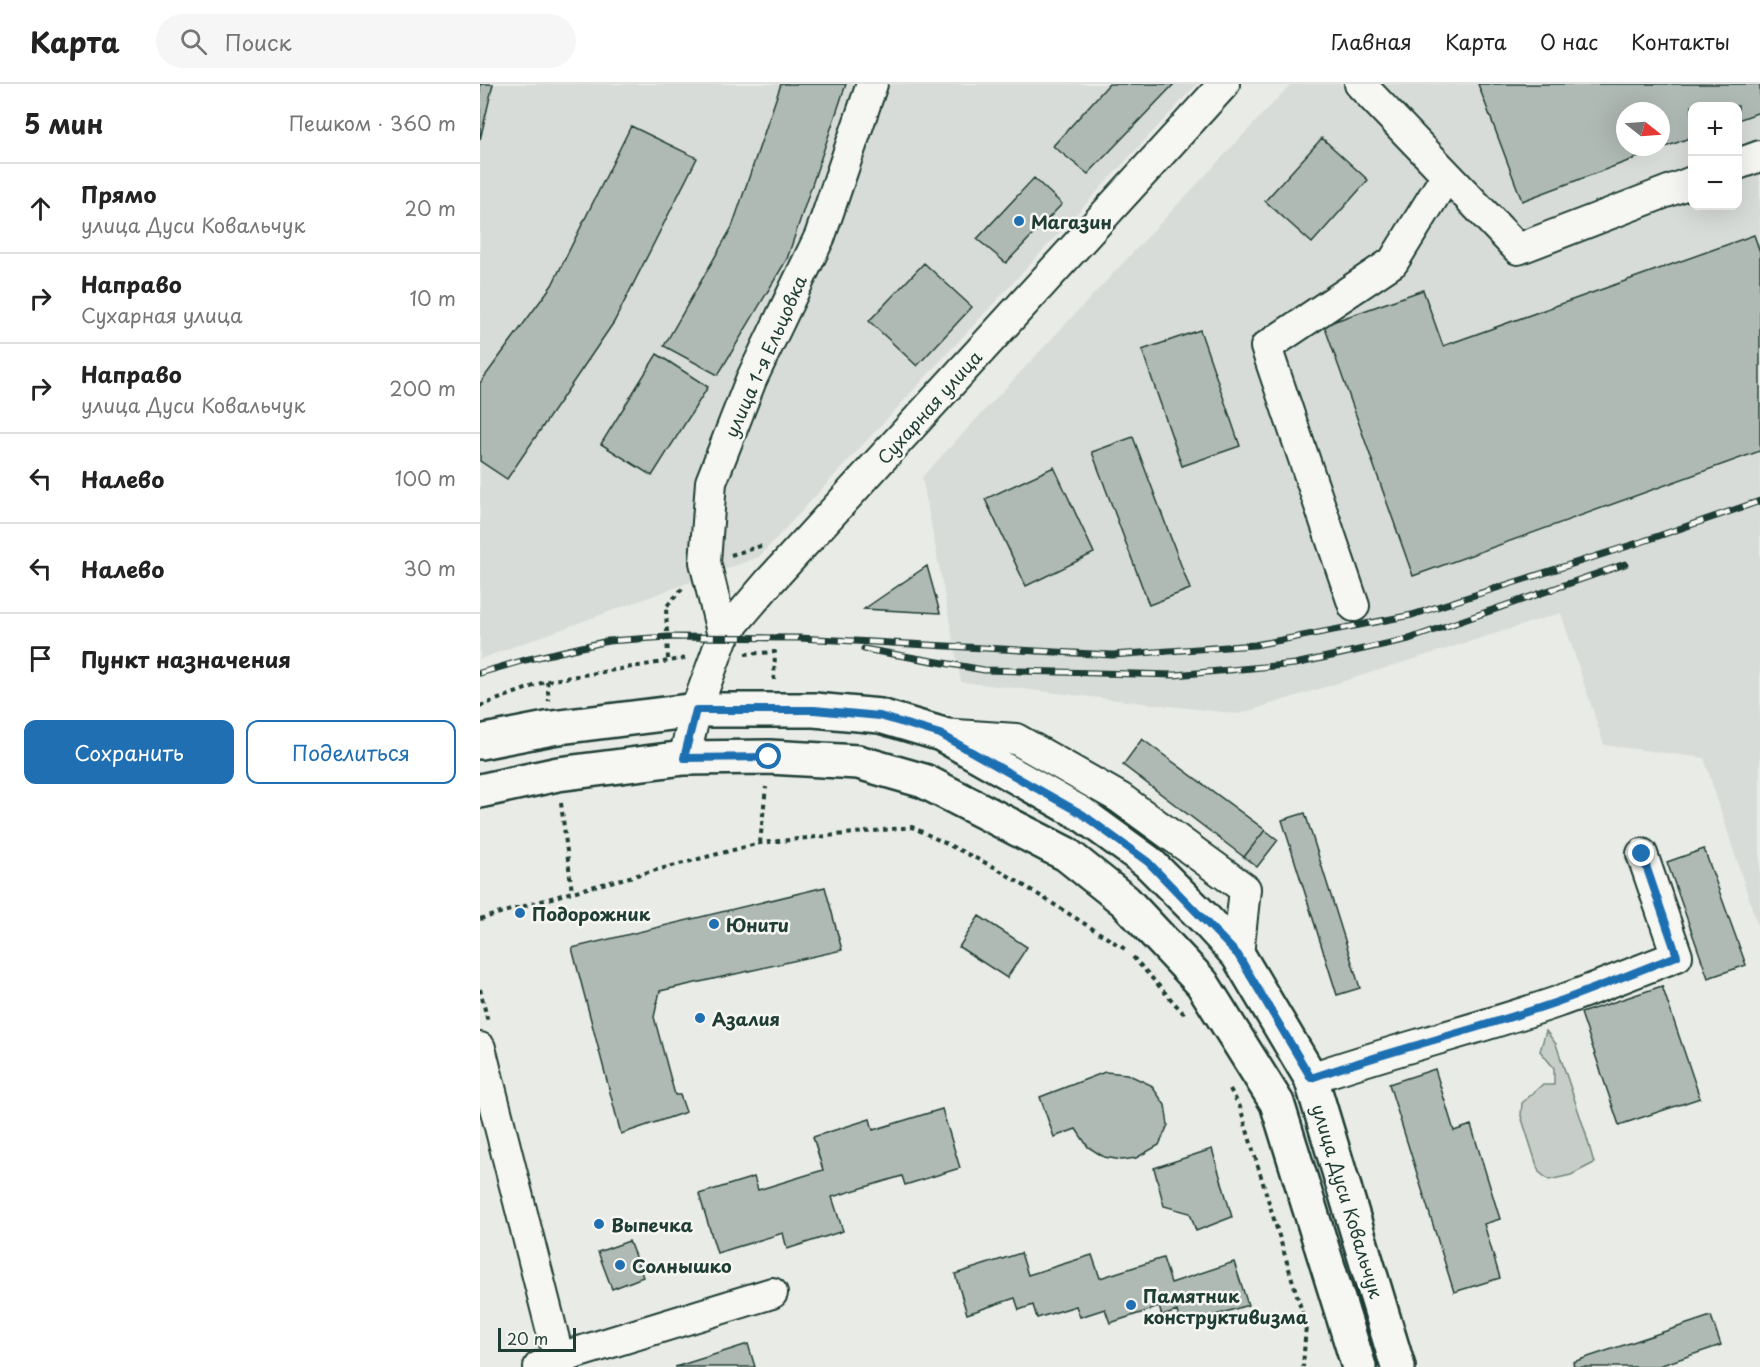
<!DOCTYPE html>
<html lang="ru">
<meta charset="utf-8">
<style>
:root{--surface:#fff;--page:#f6f6f6;--text:#222;--muted:#767676;--line:#e0e0e0;--accent:#1f6fb2}
body{margin:0;font-family:"Playpen Sans",sans-serif;background:var(--page);color:var(--text)}
.controls{position:absolute;right:18px;top:18px;display:grid;overflow:hidden;border-radius:12px;box-shadow:0 6px 24px #0002}
.controls button{width:54px;height:54px;display:grid;place-items:center;padding:0;border:0;border-bottom:2px solid var(--line);background:var(--surface);color:var(--text);font:30px sans-serif}
.compass{position:absolute;left:1136px;top:18px;width:54px;height:54px;border-radius:50%;background:var(--surface);box-shadow:0 6px 24px #0002;rotate:107deg}
.scale{position:absolute;left:18px;bottom:15px;width:78px;box-sizing:border-box;padding-left:6px;border:3px solid #1f3d34;border-top:0;font-size:16px;line-height:21px;white-space:nowrap;color:#1f3d34;-webkit-text-stroke:4px #f6f6f2;paint-order:stroke}
.stop{position:absolute;width:18px;height:18px;margin:-14px;border:4px solid #1f6fb2;border-radius:50%;background:#fff}
.stop.end{background:#1f6fb2;border-color:#fff;box-shadow:0 2px 6px #0008}
.list{margin:0;padding:0;list-style:none}
h2{display:flex;justify-content:space-between;align-items:center;height:78px;margin:0;padding:0 24px;font-size:26px}
h2 small{font-size:20px;font-weight:400;color:var(--muted)}
.list li{display:grid;grid-template-columns:39px 1fr auto;gap:18px;align-items:center;box-sizing:border-box;height:90px;padding:0 24px;border-top:2px solid var(--line)}
.list b{display:block;font-size:22px;white-space:nowrap}
.list p{margin:0;font-size:20px;white-space:nowrap;color:var(--muted)}
.list em{font-size:20px;font-style:normal;color:var(--muted)}
.actions{display:flex;gap:12px;padding:18px 24px}
.actions a{flex:1;padding:14px 0;border:2px solid var(--accent);border-radius:12px;text-align:center;font-size:21px;color:var(--accent)}
.actions .main{background:var(--accent);color:#fff}
.icon{flex:none;width:33px;height:33px;fill:none;stroke:currentColor;stroke-width:2;stroke-linecap:round;stroke-linejoin:round}
.map{position:relative;flex:none;width:1280px;height:1283px;overflow:hidden}
header{display:flex;align-items:center;gap:36px;box-sizing:border-box;height:84px;padding:0 30px;background:var(--surface);border-bottom:2px solid var(--line)}
header strong{font-size:28px}
nav{display:flex;gap:33px;margin-inline-start:auto;font-size:21px}
.search{width:420px;height:54px;background:var(--page);display:flex;align-items:center;gap:15px;box-sizing:border-box;padding:0 21px;border-radius:33px;color:var(--muted);font-size:22px}
main{display:flex}
aside{flex:1;background:var(--surface)}
.map>svg:first-child{display:block}
</style>
<header>
<strong>Карта</strong>
<div class="search"><svg class="icon" aria-label="search" viewBox="0 0 24 24"><circle cx="10" cy="10" r="6"/><path d="M15 15l6 6"/></svg>Поиск</div>
<nav><a>Главная</a><a>Карта</a><a>О нас</a><a>Контакты</a></nav>
</header>
<main>
<aside>
<h2>5 мин<small>Пешком · 360 m</small></h2>
<ul class="list">
<li><svg class="icon" aria-label="ahead" viewBox="0 0 24 24"><path d="M12 20V5M6 11l6-6 6 6"/></svg><div><b>Прямо</b><p>улица Дуси Ковальчук</p></div><em>20 m</em></li>
<li><svg class="icon" aria-label="right" viewBox="0 0 24 24"><path d="M7 20v-9h11M14 6l5 5-5 5"/></svg><div><b>Направо</b><p>Сухарная улица</p></div><em>10 m</em></li>
<li><svg class="icon" aria-label="right" viewBox="0 0 24 24"><path d="M7 20v-9h11M14 6l5 5-5 5"/></svg><div><b>Направо</b><p>улица Дуси Ковальчук</p></div><em>200 m</em></li>
<li><svg class="icon" aria-label="left" viewBox="0 0 24 24"><path d="M17 20v-9H6M10 6l-5 5 5 5"/></svg><div><b>Налево</b></div><em>100 m</em></li>
<li><svg class="icon" aria-label="left" viewBox="0 0 24 24"><path d="M17 20v-9H6M10 6l-5 5 5 5"/></svg><div><b>Налево</b></div><em>30 m</em></li>
<li><svg class="icon" aria-label="arrive" viewBox="0 0 24 24"><path d="M6 21V4h12l-3 4 3 4H6"/></svg><div><b>Пункт назначения</b></div></li>
</ul>
<div class="actions"><a class="main">Сохранить</a><a>Поделиться</a></div>
</aside>
<div class="map">
<svg width="1280" height="1283" viewBox="0 0 1280 1283">
<rect width="100%" height="100%" fill="#e9ebe7"/>
<filter id="ink" filterUnits="userSpaceOnUse"><feTurbulence type="fractalNoise" baseFrequency=".0167" numOctaves="2"/><feDisplacementMap in="SourceGraphic" scale="12" xChannelSelector="R" yChannelSelector="G"/><feConvolveMatrix kernelMatrix="1 2 1 2 8 2 1 2 1" color-interpolation-filters="sRGB"/></filter>
<g filter="url(#ink)">
<path fill="#d8dcd8" fill-rule="evenodd" d="M0,0H717L279,473L0,575Z
M811,0H1280V849L1224,674L1124,661L1081,529L759,630L481,598L442,393ZM1212,22H1258V122H1212ZM1145,27H1181V63H1145Z"/>
<path fill="#c7cec9" stroke="#73867e" stroke-width="1.5" d="M1066,947L1076,960L1105,1047L1114,1079L1091,1091L1069,1096L1059,1088L1041,1032L1042,1019L1062,1001H1074V984L1060,967Z"/>
<path fill="#b0bab5" stroke="#1f3d34" stroke-width="1.5" fill-rule="evenodd" d="M0,0H13L0,56Z
M301,0H366L307,175L238,291L184,262L252,143Z
M629,0H694L608,90L573,62Z
M998,0H1280V28L1258,36V22H1212V53L1042,117ZM1145,27H1181V63H1145Z
M151,42L217,74L134,238L27,395L0,377V299L72,201Z
M842,54L888,96L832,159L785,117Z
M554,94L582,120L526,179L497,155Z
M1274,151L1280,168V367L933,492L844,241L943,206L963,262Z
M444,179L492,223L437,282L389,237Z
M720,246L760,362L702,382L662,266Z
M177,270L228,303L172,392L121,360Z
M653,353L710,505L669,521L612,368Z
M574,383L614,469L546,502L505,415Z
M447,482L460,529L384,525Z
M662,655L785,746L764,773L643,681Z
M825,729L880,904L857,911L802,736Z
M785,746L798,756L777,783L764,773Z
M1224,765L1266,881L1228,894L1187,778Z
M345,803L362,866L180,907L174,933L195,1011H200L206,1028L141,1050L92,864Z
M499,832L547,863L527,894L479,863Z
M1182,902L1220,1014L1139,1041L1101,929Z
M955,985L974,1047L991,1041L1020,1135L1004,1140L1020,1194L974,1208L909,1000Z
M625,988L647,990L671,1001L685,1021L688,1041L679,1061L656,1074L642,1076L624,1073L608,1063L596,1045L574,1053L560,1013Z
M462,1025L480,1084L425,1101L422,1092L352,1113L363,1147L307,1165L303,1149L237,1169L219,1110L274,1093L278,1106L343,1086L333,1053L390,1035L393,1046Z
M732,1065L752,1133L716,1147L710,1129L684,1122L674,1084Z
M149,1157L163,1193L132,1205L118,1168Z
M541,1169L548,1191L612,1171L620,1194L683,1174L691,1199L754,1178L768,1221L701,1242L697,1227L682,1232L679,1223L630,1239L625,1225L600,1233L596,1222L557,1234L553,1221L539,1226L535,1214L487,1230L475,1190Z
M1231,1232L1241,1261L1176,1283H1094L1093,1278Z
M268,1260L275,1283H195Z"/>
<g fill="none" stroke-linecap="round" stroke-linejoin="round">
<g stroke="#1f3d34" stroke-width="34">
<path id="minor" d="M880,0L1038,165L1212,98
M1258,80L1280,72
M874,522L786,263L913,178L967,91
M243,552L225,478L231,398L271,296L340,152L392,0
M461,650L536,655L640,714L765,805L758,871
M204,674L216,626L243,552L289,498L744,0
M0,964L81,1283
M831,994C912,966 996,946 1077,918C1117,904 1157,887 1197,872L1162,770
M59,1283L96,1269L292,1209"/>
</g>
<g stroke="#1f3d34" stroke-width="38">
<path id="major" d="M0,658L72,644L216,626H334L400,632L461,650L602,730L668,778L724,834L758,871L831,994L918,1283
M0,707L78,690L204,674L289,673L378,678L444,697L586,770L645,817L722,899L797,1019L879,1283"/>
</g>
<path stroke="#1f3d34" stroke-width="4" stroke-dasharray="4.5 4.5" stroke-linecap="butt" d="M251,471L284,461
M265,570L295,568L294,596
M188,575L186,523L203,504
M67,597L69,617
M0,622L67,597L207,574
M81,719L92,808
M280,759L286,703
M0,835L92,808L280,759L432,743L516,784L648,867
M653,873L706,932
M0,905L8,938
M750,1005L760,1023L826,1241L823,1283"/>
<use href="#minor" stroke="#f6f6f2" stroke-width="30"/>
<use href="#major" stroke="#f6f6f2" stroke-width="33"/>
<g stroke="#1f3d34" stroke-width="7">
<path id="rail" d="M384,565L504,586L695,591L815,580L929,555L1145,480
M0,589L45,576L128,557L188,553L319,554L632,571L775,561L932,531L1161,458L1280,417"/>
</g>
<use href="#rail" stroke="#f6f6f2" stroke-width="4.5" stroke-dasharray="14" stroke-linecap="butt"/>
</g>
</g>
<g fill="none" stroke-linecap="round" stroke-linejoin="round" filter="url(#ink)">
<path stroke="#1f6fb2" stroke-width="8" d="M289,673L204,674L216,626H334L400,632L460,650L602,730L668,778L758,871L831,994C912,966 996,946 1077,918C1117,904 1157,887 1197,872L1162,770"/>
</g>
<g fill="#1f6fb2" stroke="#f6f6f2" stroke-width="2">
<circle cx="539" cy="137" r="6"/>
<circle cx="40" cy="829" r="6"/>
<circle cx="234" cy="840" r="6"/>
<circle cx="220" cy="934" r="6"/>
<circle cx="119" cy="1140" r="6"/>
<circle cx="140" cy="1181" r="6"/>
<circle cx="651" cy="1221" r="6"/>
</g>
<g text-anchor="middle" dominant-baseline="central" stroke-width="5" stroke-linejoin="round" paint-order="stroke">
<g font-size="18" font-weight="bold" fill="#1f3d34" stroke="#f6f6f2" text-anchor="start">
<text x="551" y="137">Магазин</text>
<text x="52" y="829">Подорожник</text>
<text x="246" y="840">Юнити</text>
<text x="232" y="934">Азалия</text>
<text x="131" y="1140">Выпечка</text>
<text x="152" y="1181">Солнышко</text>
<text x="663" y="1211">Памятник<tspan x="663" dy="21">конструктивизма</tspan></text>
</g>
<g font-size="18" fill="#1f3d34" stroke="#f6f6f2">
<text transform="translate(285 272) rotate(-66)">улица 1-я Ельцовка</text>
<text transform="translate(449 323) rotate(-48)">Сухарная улица</text>
<text transform="translate(868 1117) rotate(73)">улица Дуси Ковальчук</text>
</g>
</g>
</svg>
<div class="controls">
<button>+</button>
<button>−</button>
</div>
<svg class="compass" viewBox="-18 -18 36 36"><path d="M0-13l5 13h-10z" fill="#e53935"/><path d="M0 13l5-13h-10z" fill="#767676"/></svg>
<div class="scale">20 m</div>
<div class="stop" style="left:289px;top:673px"></div>
<div class="stop end" style="left:1162px;top:770px"></div>
</div>
</main>
